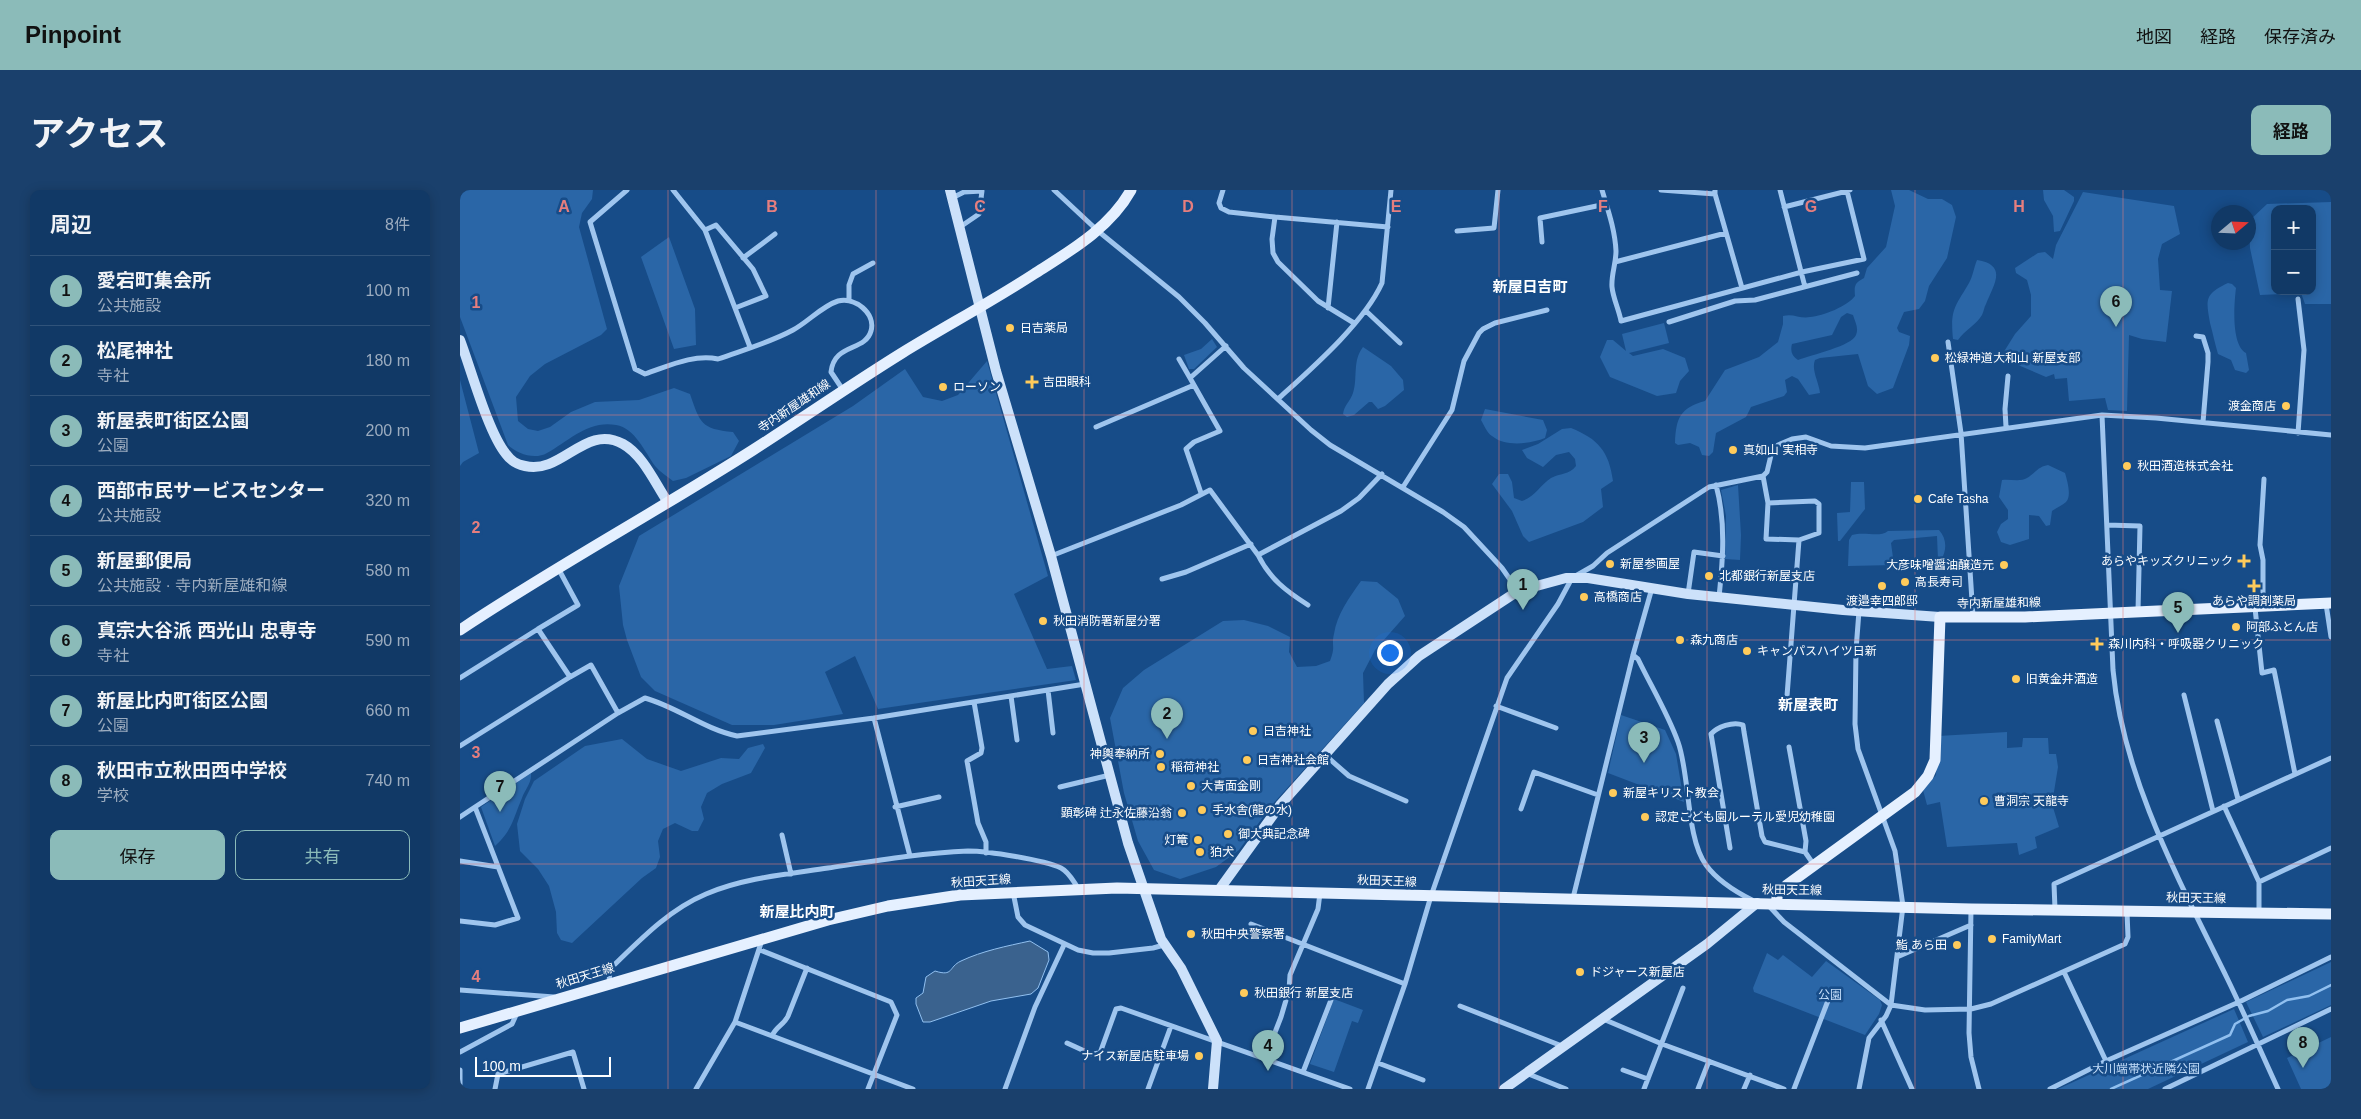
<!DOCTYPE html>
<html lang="ja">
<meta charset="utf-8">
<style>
:root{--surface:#113966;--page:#1a406c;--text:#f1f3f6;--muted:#9cacbf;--line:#30537a;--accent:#8bbbb9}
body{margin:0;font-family:Arial,"Noto Sans JP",sans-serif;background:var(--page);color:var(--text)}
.controls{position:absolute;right:15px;top:15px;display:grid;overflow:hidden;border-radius:10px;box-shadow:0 2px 12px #0003}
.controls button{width:45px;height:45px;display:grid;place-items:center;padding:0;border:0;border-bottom:1px solid var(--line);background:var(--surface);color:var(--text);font:25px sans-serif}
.compass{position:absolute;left:1751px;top:15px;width:45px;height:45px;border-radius:50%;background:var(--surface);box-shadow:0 2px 12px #0003;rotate:71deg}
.scale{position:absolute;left:15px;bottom:12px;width:136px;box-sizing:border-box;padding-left:5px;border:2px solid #fff;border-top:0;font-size:14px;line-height:18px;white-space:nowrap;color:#fff;-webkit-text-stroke:4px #174c88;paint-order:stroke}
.you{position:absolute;left:929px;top:462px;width:18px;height:18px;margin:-12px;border:4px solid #fff;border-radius:50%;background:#1a73e8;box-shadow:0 0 0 8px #1a73e833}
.badge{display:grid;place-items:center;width:32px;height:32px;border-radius:50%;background:var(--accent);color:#111;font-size:16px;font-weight:700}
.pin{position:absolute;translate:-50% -41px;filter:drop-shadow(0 1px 2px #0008)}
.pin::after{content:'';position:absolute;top:26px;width:18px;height:15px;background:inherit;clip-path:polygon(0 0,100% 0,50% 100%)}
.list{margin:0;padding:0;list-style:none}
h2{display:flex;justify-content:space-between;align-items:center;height:65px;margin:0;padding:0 20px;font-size:21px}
h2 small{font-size:16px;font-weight:400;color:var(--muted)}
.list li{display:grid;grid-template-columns:32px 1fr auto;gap:15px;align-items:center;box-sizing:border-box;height:70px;padding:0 20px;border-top:1px solid var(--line)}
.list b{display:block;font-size:19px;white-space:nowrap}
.list p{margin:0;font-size:16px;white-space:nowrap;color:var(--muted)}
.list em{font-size:16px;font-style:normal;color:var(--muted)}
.actions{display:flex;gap:10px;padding:15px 20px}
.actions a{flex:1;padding:11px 0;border:1px solid var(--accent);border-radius:10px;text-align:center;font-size:18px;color:var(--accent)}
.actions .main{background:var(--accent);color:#111}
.map{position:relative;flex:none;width:1871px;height:899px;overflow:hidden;border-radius:10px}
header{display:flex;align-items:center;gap:30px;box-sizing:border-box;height:70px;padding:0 25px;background:var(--accent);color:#111}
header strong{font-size:24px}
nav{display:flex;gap:28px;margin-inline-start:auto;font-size:18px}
.intro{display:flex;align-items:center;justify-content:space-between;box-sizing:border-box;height:120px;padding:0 30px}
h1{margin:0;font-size:35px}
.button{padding:12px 22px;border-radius:10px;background:var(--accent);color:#111;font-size:18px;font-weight:700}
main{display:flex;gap:30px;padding:0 30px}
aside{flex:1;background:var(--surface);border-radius:10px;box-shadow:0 2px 12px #0003}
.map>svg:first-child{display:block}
</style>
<header>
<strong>Pinpoint</strong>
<nav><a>地図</a><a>経路</a><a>保存済み</a></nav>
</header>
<div class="intro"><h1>アクセス</h1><a class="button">経路</a></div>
<main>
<aside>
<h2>周辺<small>8件</small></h2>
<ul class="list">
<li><span class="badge">1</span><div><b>愛宕町集会所</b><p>公共施設</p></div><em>100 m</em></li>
<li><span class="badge">2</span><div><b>松尾神社</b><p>寺社</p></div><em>180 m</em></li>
<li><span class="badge">3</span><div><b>新屋表町街区公園</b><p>公園</p></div><em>200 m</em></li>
<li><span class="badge">4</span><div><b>西部市民サービスセンター</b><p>公共施設</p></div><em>320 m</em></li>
<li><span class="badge">5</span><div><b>新屋郵便局</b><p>公共施設 · 寺内新屋雄和線</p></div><em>580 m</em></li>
<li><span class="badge">6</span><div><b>真宗大谷派 西光山 忠専寺</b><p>寺社</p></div><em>590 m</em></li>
<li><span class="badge">7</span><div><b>新屋比内町街区公園</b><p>公園</p></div><em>660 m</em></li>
<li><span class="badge">8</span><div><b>秋田市立秋田西中学校</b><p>学校</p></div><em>740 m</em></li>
</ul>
<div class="actions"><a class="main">保存</a><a>共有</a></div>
</aside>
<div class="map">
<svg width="1871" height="899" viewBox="0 0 1871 899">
<rect width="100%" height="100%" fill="#174c88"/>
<path fill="#2a66a7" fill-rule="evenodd" d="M0,0H133L132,9L122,23L119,37L147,139L141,145L85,174L70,186L56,207L58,231L68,239L78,241L90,237L111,222L135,212L179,210L214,198L230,204C240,233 241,239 273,242L279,251L271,266L226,288L213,291C207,286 200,282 195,276C185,262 175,238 156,235C128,230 109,251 87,263C75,270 57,264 48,255L0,127Z
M1431,0H1449L1468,9H1482L1492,15L1496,27L1487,68L1469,96L1465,111L1459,119L1444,122L1437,138L1439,142L1450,146L1449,155L1433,198L1417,204L1408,196L1398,164L1360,168L1355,170C1351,180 1359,192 1360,203L1349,205L1338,189L1332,186L1325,190L1327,202L1324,206L1291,217L1286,227L1256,243L1253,262L1249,266L1242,265L1239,257L1230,253L1218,255L1215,253C1216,228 1220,218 1245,211L1265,180L1299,167L1318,152L1323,134V126C1333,123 1340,129 1350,127C1363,126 1388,116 1395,106C1394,95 1395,93 1404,88L1407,78L1426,57L1435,16ZM1387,123L1393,125C1395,132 1399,138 1396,145C1392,156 1351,165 1338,170C1332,166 1330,161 1332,154L1372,145L1381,127Z
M1583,0H1604L1614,7V11L1600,41L1594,42L1593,26L1584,10Z
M1623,2L1714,16L1720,44L1702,54L1698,69L1700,100L1712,101L1706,152L1682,149L1669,145L1667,221L1648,220L1645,208L1609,211L1607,188L1595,189L1594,184L1586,187L1558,175L1542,174L1540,168L1555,144L1571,126V105L1567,90L1556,83L1555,78L1578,63L1585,62L1593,69L1596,55Z
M1871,12V114H1845L1841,103L1800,105L1790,58L1789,31L1807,14ZM1815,19H1852V101H1815Z
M209,47L235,119L236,155L214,159L181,67Z
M1517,70C1548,75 1534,94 1526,114C1524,117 1524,121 1522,125C1517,134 1504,141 1498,150L1493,149C1490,119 1495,117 1509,93C1513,86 1514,77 1517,70Z
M1768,93L1772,94L1776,98C1774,114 1771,155 1786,163L1789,180L1786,183L1775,180L1771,170L1758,164C1755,154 1753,144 1750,133C1746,110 1744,104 1768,93Z
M1204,133L1209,153L1169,163L1173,166L1203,159L1225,168L1229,181L1220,191L1216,203L1197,206L1150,187L1140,167L1147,150H1153L1166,161L1162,144Z
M752,149L757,157L734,179H729L724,165L741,159Z
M903,157L931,176L943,190L944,200L925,216L918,219L912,212H909L894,225L887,227L883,224C884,215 890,212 893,203C898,188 892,171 903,157Z
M527,171L588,386L554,404L587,479L612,476L616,490L418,519L395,466L365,482L383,524L314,535H272L195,501L181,487L167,450L163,435L159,396L179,346L393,216L445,179L463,207L482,211L498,205Z
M0,190L19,263L3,272L0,276Z
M1025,219L1083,230L1087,240L1085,248C1070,254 1045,257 1032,246C1027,243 1024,235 1021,230Z
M1111,238C1138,249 1149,261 1153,291L1141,299L1143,317L1123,332L1069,352L1063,346L1052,321L1032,294L1039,284H1048L1052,292L1054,308L1062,311C1075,307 1080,295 1091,288C1100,283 1109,285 1116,276L1115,269L1109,262L1096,265L1083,277L1067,268L1062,260L1078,254L1102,239Z
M1588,275L1605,283C1607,290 1612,306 1606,312C1603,315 1596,318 1592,321L1590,335L1586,336L1579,326L1569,325V349L1550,355L1541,352L1537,342L1541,334L1548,329V320L1539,307L1542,290C1550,289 1561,292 1567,288C1576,283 1577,277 1588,275Z
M1391,292H1404L1405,319L1380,351H1378L1377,323L1390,322Z
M1278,295L1281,345L1280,370L1265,369L1266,326L1261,300Z
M1479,340C1487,349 1487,360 1481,370H1478L1477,346L1434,350L1431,353L1434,375L1388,376L1389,350L1392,345C1405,341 1419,348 1428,341Z
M901,391L917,392L938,409L945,426L915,460L903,483L904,513L811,616L779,660L756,677L720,689L694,680L678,651L664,603L650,528L663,498L684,480L763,431L784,430L808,436L830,447L829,462L837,477L856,476L870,471C876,456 871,456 874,444C877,424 889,408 901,391Z
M1161,525L1205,540L1216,564L1224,612L1148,583Z
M1547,542V558L1562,557L1563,548H1588L1589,564H1596L1598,577L1592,614L1599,637L1575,647L1577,658L1559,665L1557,653L1487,657L1480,612L1467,615L1463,600L1476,585L1478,546Z
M162,549L187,569L221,581L261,568L279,569L288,558L303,554L305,558L291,583L262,594L247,603L241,617L244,629L238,641H232L215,633L203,639L198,651L200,667L196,678L182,688L112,753L101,750L97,743L96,722L89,696L78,679L60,661L57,634L65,609L74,591L125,556Z
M71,583C72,593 65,599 62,608C53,629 52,641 35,656L21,617Z
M1307,763L1318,770L1323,765L1352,787L1366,771L1420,810L1422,815L1419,824L1405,845L1294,802L1293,798Z
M1871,772V815L1803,847L1786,812Z
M874,809L903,820L898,833L892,831L874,882L850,874Z
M1774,819L1788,852L1688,899H1598Z
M1871,847V899H1841L1827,868Z"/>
<path fill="#3a628e" stroke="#91c0f0" d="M570,751L588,762L589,770L578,798L571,804L531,811L470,832H463L456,814V808L463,803L466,787L475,781C494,787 488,777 501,771C522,761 547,756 570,751Z"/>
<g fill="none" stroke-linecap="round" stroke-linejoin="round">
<path stroke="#91c0f0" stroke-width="2.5" d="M1651,899L1770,845L1775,834L1789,826L1808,821L1827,810L1849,806L1871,795"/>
<path stroke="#9fc5ee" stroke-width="5" d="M167,0L130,32L175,179L185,184C209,176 233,164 258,169C283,160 309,153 333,140C348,132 362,116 378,111C395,107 416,123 411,141C405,162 374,153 371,182L383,200
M213,0L245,40L290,157
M594,0L638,41L719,107L745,133L784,178L851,240L870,255L983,322L1004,337L1042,378L1058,401
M763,0L759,13L761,18L769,22L815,27L812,49L813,63L818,72L858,111L894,133
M1142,0C1148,20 1155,40 1156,61C1156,74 1151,85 1152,97C1153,108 1159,120 1161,131L1342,82L1404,69L1387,1L1390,0
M1201,0L1255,4V0
M1320,0L1345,97
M1255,4L1282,98
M492,8L504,2L522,1L519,24L500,37
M1324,17L1387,1
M815,27L928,37
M245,40L256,35L293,79L306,106L275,118
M997,41L1034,38L1038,0
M1082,52L1080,28L1146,14
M283,68L315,44
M1155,72L1266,43
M1838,109L1844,160L1838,243
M389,110V95L393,84L413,73
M868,118L877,32
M906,121L940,153
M1209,132L1275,111L1295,110L1397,83
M1736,146L1743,147L1748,163V172L1743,232
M1488,152L1501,243L1513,426
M719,169L730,188
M818,209C851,179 904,133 922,93L931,0
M1642,225L1653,480C1663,588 1720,692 1767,788C1785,825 1801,862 1818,899
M636,237L734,195
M1546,237L1545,219L1548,186
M1303,286L1308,313L1306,349L1339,350L1326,519
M1256,295C1266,332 1263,369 1259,407
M943,297L992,220L1004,171L1019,143L1023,139L1035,133L1087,120
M741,303L726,259L734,252L760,241L730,188L766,156
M1308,313L1355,311L1359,314V343L1339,350
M1647,335L1680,336L1678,421
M798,365C810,389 826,401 848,415
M591,366L721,315L750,300L798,365L881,321L899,308L922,284
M98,378L118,415L78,439L110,487L131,475L158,523
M702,389L726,382L791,354
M1228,404L1234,362L1263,366
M1866,414L1871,447
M1803,417V370L1800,355L1804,289
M1795,418L1802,483L1814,480L1835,584
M1173,465L1178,469C1191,496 1208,524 1218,552C1230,585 1226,648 1246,675C1257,690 1276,702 1292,710
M0,488L78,439
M588,500L593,543
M1724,505L1753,621
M551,506L557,550
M514,512L522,558L521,563L507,571L518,633L526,652V663
M1036,516L1096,538
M414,528L450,666
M1757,531L1778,609
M0,556L110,487
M1329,557L1346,651L1345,662
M865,565L889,586L946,611
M600,597L650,585
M1764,616L1799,692
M435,617L479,607
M1061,619L1074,582L1138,605
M0,627L15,617
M322,645L331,684
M1270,658L1251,544C1257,537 1273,531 1283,535L1284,542L1302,646L1305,652L1345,662L1354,675
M0,671L38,677
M553,702L558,727L565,735L618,760L633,763H649L693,758L704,755
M1113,708L1173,465L1192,398
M1309,716L1324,732L1431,815L1465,820L1511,819L1531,814L1665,754L1668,747L1667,722
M1511,719L1509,843L1511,867L1519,899
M1595,719L1594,694L1871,568
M1799,722V692L1871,658
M0,731L35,735L58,728L15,617L158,523L185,508C217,517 244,539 277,546L414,528L625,494
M791,734L945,794
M300,760L431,812L437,825L408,899
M1437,767L1511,735
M1604,782L1646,871
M149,793L150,779C179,751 208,720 246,704C283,688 328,684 368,678C414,671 461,663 508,661C528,661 584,670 601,678C609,682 613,691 618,698
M0,800L94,807
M1000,816L1102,856
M1143,829L1202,854L1324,899
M1421,830L1452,899
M275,832L453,899
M312,846C316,836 324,835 328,826L347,778
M607,853L631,864L640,863L656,819L661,818L890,899
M0,862L52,834L57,823
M805,868L821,827L829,800L830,785L858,719L860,703
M918,873L963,890
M0,880V894
M1163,880L1188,889
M843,882L871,810
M1066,883L1106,899
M35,899L38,884L113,862L124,899
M236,899L275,832L302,750
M545,899L575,817L604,755
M688,899L711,836
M908,899L945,794L971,706L1047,488L1098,414L1112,388L1133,376L1147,363L1249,297L1303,286L1307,282L1312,261L1318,255L1332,249L1346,247L1371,256L1405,258L1642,225L1696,228L1871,245
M1184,899L1223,798
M1238,899L1249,871
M1284,899L1290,885
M1334,899L1369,808
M1399,899L1409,848L1426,826L1431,815L1443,716L1435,661L1398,559L1395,534L1396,460L1399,421
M1590,899L1646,871L1779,812L1871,767
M1705,899L1871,819"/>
<path stroke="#cce1fa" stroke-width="10" d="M490,0L536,181L591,366L668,653L701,749L721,778L757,851L753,899
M0,150C11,179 28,242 46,264C51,271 56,274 65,276C102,285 125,233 163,254C183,265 195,293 207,311
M759,700L821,614L928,494L959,466L1058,401L1106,388H1128L1228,404L1383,420L1480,427
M1044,899L1247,754L1297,713"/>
<path stroke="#e5f0ff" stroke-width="11" d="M0,440C96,376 196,322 293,260C343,228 392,194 442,163C486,136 531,112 574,84C610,61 650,38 671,0
M1317,714V705L1327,695L1455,602L1468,586L1475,570L1480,427H1565L1871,413
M0,838L368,730L428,716L500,705L657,698L1511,719L1871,724"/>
</g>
<path fill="none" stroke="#e67e7e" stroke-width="1" stroke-opacity="0.55" d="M208,0V899M416,0V899M624,0V899M832,0V899M1039,0V899M1247,0V899M1455,0V899M1663,0V899M0,225H1871M0,450H1871M0,674H1871"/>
<g fill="#ffcb5b" stroke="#174c88" stroke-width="2">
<circle cx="550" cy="138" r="5"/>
<circle cx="1475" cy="168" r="5"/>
<path d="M569.5 184.5h5v5h5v5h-5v5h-5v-5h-5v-5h5z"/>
<circle cx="483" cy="197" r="5"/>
<circle cx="1826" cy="216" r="5"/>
<circle cx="1273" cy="260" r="5"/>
<circle cx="1667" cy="276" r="5"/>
<circle cx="1458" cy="309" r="5"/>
<path d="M1781.5 363.5h5v5h5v5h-5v5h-5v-5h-5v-5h5z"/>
<circle cx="1150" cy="374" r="5"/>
<circle cx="1544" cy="375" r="5"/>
<circle cx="1249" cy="386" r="5"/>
<circle cx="1445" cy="392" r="5"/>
<circle cx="1422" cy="396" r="5"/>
<path d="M1791.5 388.5h5v5h5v5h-5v5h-5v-5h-5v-5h5z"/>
<circle cx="1124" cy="407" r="5"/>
<circle cx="583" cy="431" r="5"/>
<circle cx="1776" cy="437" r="5"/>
<circle cx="1220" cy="450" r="5"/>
<path d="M1634.5 446.5h5v5h5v5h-5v5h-5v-5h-5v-5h5z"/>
<circle cx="1287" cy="461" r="5"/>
<circle cx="1556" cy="489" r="5"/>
<circle cx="793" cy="541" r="5"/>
<circle cx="700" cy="564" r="5"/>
<circle cx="787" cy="570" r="5"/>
<circle cx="701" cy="577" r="5"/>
<circle cx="731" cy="596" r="5"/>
<circle cx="1153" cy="603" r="5"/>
<circle cx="1524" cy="611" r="5"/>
<circle cx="742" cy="620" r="5"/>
<circle cx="722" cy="623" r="5"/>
<circle cx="1185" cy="627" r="5"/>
<circle cx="768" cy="644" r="5"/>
<circle cx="738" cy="650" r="5"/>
<circle cx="740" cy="662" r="5"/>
<circle cx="731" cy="744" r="5"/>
<circle cx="1532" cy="749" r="5"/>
<circle cx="1497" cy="755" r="5"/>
<circle cx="1120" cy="782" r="5"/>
<circle cx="784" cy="803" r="5"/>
<circle cx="739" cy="866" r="5"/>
</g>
<g text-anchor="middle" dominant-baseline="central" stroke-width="5" stroke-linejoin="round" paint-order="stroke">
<g font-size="12" fill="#fff" stroke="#174c88" text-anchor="start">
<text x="560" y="138">日吉薬局</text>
<text x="1485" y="168">松緑神道大和山 新屋支部</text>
<text x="583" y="192">吉田眼科</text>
<text x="493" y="197">ローソン</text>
<text x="1816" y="216" text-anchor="end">渡金商店</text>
<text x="1283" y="260">真如山 実相寺</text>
<text x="1677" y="276">秋田酒造株式会社</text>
<text x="1468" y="309">Cafe Tasha</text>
<text x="1773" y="371" text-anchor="end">あらやキッズクリニック</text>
<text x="1160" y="374">新屋参画屋</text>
<text x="1534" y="375" text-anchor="end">大彦味噌醤油醸造元</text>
<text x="1259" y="386">北都銀行新屋支店</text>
<text x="1455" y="392">高長寿司</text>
<text x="1134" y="407">高橋商店</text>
<text x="1422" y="411" text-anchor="middle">渡邉幸四郎邸</text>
<text x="1794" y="411" text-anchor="middle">あらや調剤薬局</text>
<text x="593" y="431">秋田消防署新屋分署</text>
<text x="1786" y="437">阿部ふとん店</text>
<text x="1230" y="450">森九商店</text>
<text x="1648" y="454">森川内科・呼吸器クリニック</text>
<text x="1297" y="461">キャンパスハイツ日新</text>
<text x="1566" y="489">旧黄金井酒造</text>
<text x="803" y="541">日吉神社</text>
<text x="690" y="564" text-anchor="end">神輿奉納所</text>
<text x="797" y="570">日吉神社会館</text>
<text x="711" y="577">稲荷神社</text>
<text x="741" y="596">大青面金剛</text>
<text x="1163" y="603">新屋キリスト教会</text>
<text x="1534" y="611">曹洞宗 天龍寺</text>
<text x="752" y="620">手水舎(龍の水)</text>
<text x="712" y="623" text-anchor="end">顕彰碑 辻永佐藤沿翁</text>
<text x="1195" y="627">認定こども園ルーテル愛児幼稚園</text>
<text x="778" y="644">御大典記念碑</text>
<text x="728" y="650" text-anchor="end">灯篭</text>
<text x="750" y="662">狛犬</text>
<text x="741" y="744">秋田中央警察署</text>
<text x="1542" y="749">FamilyMart</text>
<text x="1487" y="755" text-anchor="end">鮨 あら田</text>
<text x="1130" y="782">ドジャース新屋店</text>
<text x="794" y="803">秋田銀行 新屋支店</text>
<text x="729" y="866" text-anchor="end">ナイス新屋店駐車場</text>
</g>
<g font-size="12" fill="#fff" stroke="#174c88">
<text transform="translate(334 216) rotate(-34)">寺内新屋雄和線</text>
<text transform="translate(1539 413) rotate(-1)">寺内新屋雄和線</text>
<text transform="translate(521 691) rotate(-4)">秋田天王線</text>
<text transform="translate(927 691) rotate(2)">秋田天王線</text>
<text transform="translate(1332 700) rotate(1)">秋田天王線</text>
<text transform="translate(1736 708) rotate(1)">秋田天王線</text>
<text transform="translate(125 786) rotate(-17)">秋田天王線</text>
</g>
<g font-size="12" fill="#c4defa" stroke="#174c88">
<text x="1370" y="805">公園</text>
<text x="1686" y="879">大川端帯状近隣公園</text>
</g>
<g font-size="15" font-weight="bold" fill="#fff" stroke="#174c88">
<text x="1070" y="96">新屋日吉町</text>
<text x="1348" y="514">新屋表町</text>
<text x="337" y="721">新屋比内町</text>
</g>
</g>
<g font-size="16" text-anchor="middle" font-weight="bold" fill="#e67e7e" stroke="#174c88" stroke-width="5" stroke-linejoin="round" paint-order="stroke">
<text x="104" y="22">A</text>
<text x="312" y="22">B</text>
<text x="520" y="22">C</text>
<text x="728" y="22">D</text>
<text x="936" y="22">E</text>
<text x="1143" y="22">F</text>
<text x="1351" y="22">G</text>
<text x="1559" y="22">H</text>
<text x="16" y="118">1</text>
<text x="16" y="343">2</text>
<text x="16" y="568">3</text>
<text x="16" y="792">4</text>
</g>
</svg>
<div class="controls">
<button>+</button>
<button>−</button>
</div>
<svg class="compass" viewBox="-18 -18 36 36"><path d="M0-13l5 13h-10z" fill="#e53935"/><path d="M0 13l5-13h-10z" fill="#9cacbf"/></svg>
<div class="scale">100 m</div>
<div class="you"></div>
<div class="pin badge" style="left:1063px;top:420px">1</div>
<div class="pin badge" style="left:707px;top:549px">2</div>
<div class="pin badge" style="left:1184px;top:573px">3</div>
<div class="pin badge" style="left:808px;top:881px">4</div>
<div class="pin badge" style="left:1718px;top:443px">5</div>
<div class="pin badge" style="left:1656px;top:137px">6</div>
<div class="pin badge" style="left:40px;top:622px">7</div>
<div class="pin badge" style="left:1843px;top:878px">8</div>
</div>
</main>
